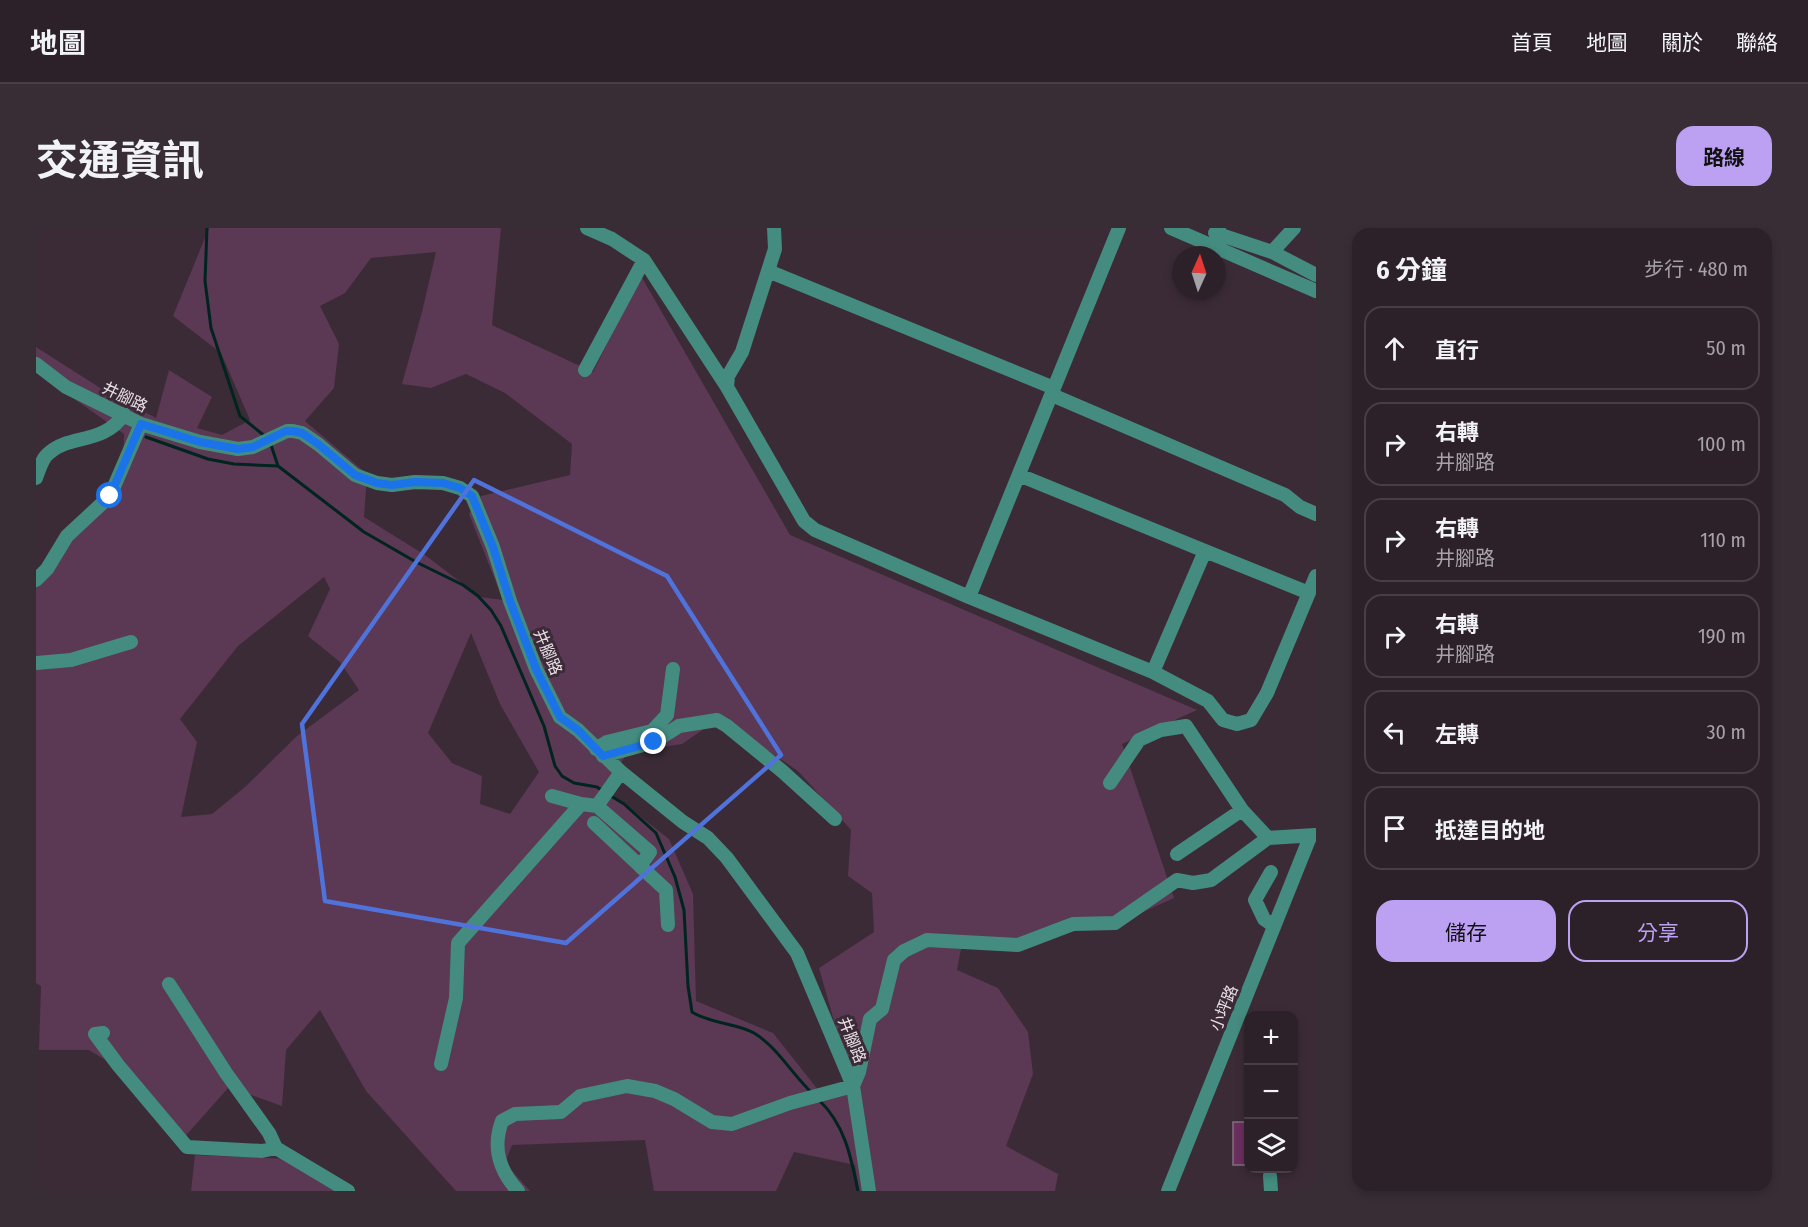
<!DOCTYPE html>
<html lang="zh-TW">
<meta charset="utf-8">
<style>
:root{--surface:#2c2029;--page:#382d35;--text:#f1f3f6;--muted:#a6a3a8;--line:#483e46;--accent:#bca0f2}
body{margin:0;font-family:"Fira Sans Condensed","Noto Sans TC",sans-serif;background:var(--page);color:var(--text)}
.controls{position:absolute;right:18px;bottom:18px;display:grid;overflow:hidden;border-radius:12px;box-shadow:0 3px 9px #0003}
.controls button{width:54px;height:54px;display:grid;place-items:center;padding:0;border:0;border-bottom:2px solid var(--line);background:var(--surface);color:var(--text);font:30px sans-serif}
.compass{position:absolute;left:1136px;top:18px;width:54px;height:54px;border-radius:50%;background:var(--surface);box-shadow:0 3px 9px #0003;rotate:3deg}
.stop{position:absolute;width:18px;height:18px;margin:-14px;border:4px solid #1a73e8;border-radius:50%;background:#fff}
.stop.end{background:#1a73e8;border-color:#fff;box-shadow:0 2px 6px #0008}
.list{margin:0;padding:0;list-style:none}
h2{display:flex;justify-content:space-between;align-items:center;height:78px;margin:0;padding:0 24px;font-size:26px}
h2 small{font-size:20px;font-weight:400;color:var(--muted)}
.list li{display:grid;grid-template-columns:39px 1fr auto;gap:18px;align-items:center;box-sizing:border-box;height:84px;margin:0 12px 12px;padding:0 12px;border:2px solid var(--line);border-radius:18px}
.list b{display:block;font-size:22px;white-space:nowrap}
.list p{margin:0;font-size:20px;white-space:nowrap;color:var(--muted)}
.list em{font-size:20px;font-style:normal;color:var(--muted)}
.actions{display:flex;gap:12px;padding:18px 24px}
.actions a{flex:1;padding:14px 0;border:2px solid var(--accent);border-radius:18px;text-align:center;font-size:21px;color:var(--accent)}
.actions .main{background:var(--accent);color:#111}
.icon{flex:none;width:33px;height:33px;fill:none;stroke:currentColor;stroke-width:2;stroke-linecap:round;stroke-linejoin:round}
.map{position:relative;flex:none;width:1280px;height:963px;overflow:hidden;border-radius:18px}
header{display:flex;align-items:center;gap:36px;box-sizing:border-box;height:84px;padding:0 30px;background:var(--surface);border-bottom:2px solid var(--line)}
header strong{font-size:28px}
nav{display:flex;gap:33px;margin-inline-start:auto;font-size:21px}
.intro{display:flex;align-items:center;justify-content:space-between;box-sizing:border-box;height:144px;padding:0 36px}
h1{margin:0;font-size:42px}
.button{padding:15px 27px;border-radius:18px;background:var(--accent);color:#111;font-size:21px;font-weight:700}
main{display:flex;gap:36px;padding:0 36px}
aside{flex:1;background:var(--surface);border-radius:18px;box-shadow:0 3px 9px #0003}
.map>svg:first-child{display:block}
</style>
<header>
<strong>地圖</strong>
<nav><a>首頁</a><a>地圖</a><a>關於</a><a>聯絡</a></nav>
</header>
<div class="intro"><h1>交通資訊</h1><a class="button">路線</a></div>
<main>
<div class="map">
<svg width="1280" height="963" viewBox="0 0 1280 963">
<rect width="100%" height="100%" fill="#3b2b37"/>
<path fill="#5b3853" fill-rule="evenodd" d="M173,0H465L456,97L557,144L605,48L754,307L1161,482L1086,516L1138,670L1096,689L1039,698L993,715L926,716L921,742L962,760L992,804L997,846L970,918L1022,946L1019,963H823L819,937L758,924L740,963H618L609,912L476,917L469,935L494,963H420L330,863L284,782L250,822L246,878L193,859L145,913L97,849L53,822H3L5,758L0,755V347L50,287L87,254L88,206L0,144V119L69,163L120,190L133,142L176,169L161,200L186,207L214,192L185,125L137,88ZM400,24L386,84L366,156L395,160L430,146L469,165L536,216L534,247L445,268L433,286L467,372L444,369L389,327L328,289L331,246L269,193L298,160L303,116L284,78L309,65L335,30ZM288,349L294,361L272,408L304,434L323,462L261,508L209,559L176,586L145,589L161,514L144,491L202,418ZM435,405L464,476L503,544L474,586L444,576L446,548L416,535L392,505ZM684,490L762,543L815,602L812,648L836,665L838,704L783,740L817,860L787,868L737,805L660,773L657,666L633,611L568,560L592,524L646,516Z
M159,927L255,931L311,963H155Z"/>
<g fill="none" stroke-linecap="round" stroke-linejoin="round">
<path stroke="#00241f" stroke-width="3" d="M171,0L169,53L175,100L204,188L230,209
M110,209L172,231L198,236L242,238
M235,217L242,238L328,304L380,334L427,357L442,368L455,382L465,398L508,498L519,538L526,548L538,555L561,559L567,563
M575,568L588,576L620,605L639,649L648,682L652,758L656,784C675,796 701,795 718,805C741,819 756,846 776,865
M783,872C809,897 815,929 822,963"/>
</g>
<path fill="#6a2f5e" stroke="#84707e" stroke-width="1.5" d="M1197,894H1212V937H1197Z"/>
<g fill="none" stroke-linecap="round" stroke-linejoin="round">
<path stroke="#448c80" stroke-width="14" d="M551,0L576,11L608,32L691,159
M738,0L739,21L706,124L692,148L691,159L768,293L779,302L933,369L1117,444L1172,473L1187,492L1201,496L1215,492L1231,465L1280,348
M1135,0L1280,63
M1183,0L1179,5L1236,24L1280,47
M1236,24L1258,0
M732,43L1018,160
M0,136L30,159L105,196L164,214L202,221L217,219L251,203H257L266,205L282,216L319,247L341,255L356,257L379,254L407,255L424,260L436,268L457,319L474,373L500,441L524,489L542,502L585,544L647,594L672,610L691,630L761,725L817,858L833,963
M549,142L608,32
M1016,167L1249,267L1264,279L1280,286
M983,247L1169,323L1117,444
M0,250C3,242 6,230 13,225C34,206 68,217 88,186
M1169,323L1273,365
M0,352L11,341L31,308L74,268L105,196
M933,369L1083,0
M0,435L35,432L95,414
M560,521L571,514L616,503L631,487L637,441
M567,528L618,514L643,498L681,492L691,498L746,543L799,591
M1074,555L1103,512L1125,502L1150,498L1206,582L1232,610L1279,607
M516,568L545,576L561,578L614,624L604,638L558,595
M561,578L585,544
M1141,626L1206,582
M604,638L630,662L632,697
M1235,644L1219,672L1228,691L1238,698
M133,756L190,845L233,905L240,920L312,963
M67,805L59,806L82,837L151,919L226,923L240,920
M405,836L420,770L422,715L545,576
M1234,948L1235,963
M482,963C463,942 456,920 466,893L479,886L525,884L544,868L591,858L619,863L638,871L676,894L696,896L754,875L817,858L823,844L834,791L846,781L858,732L868,723L891,712L982,717L1037,696L1079,695L1141,652L1157,655L1175,652L1232,610
M1132,963L1274,609"/>
</g>
<g fill="none" stroke-linecap="round" stroke-linejoin="round">
<path stroke="#1a73e8" stroke-width="8" d="M74,268L105,196L164,214L202,221L217,219L250,203H257L266,205L282,216L319,247L341,255L356,257L379,254L407,255L424,260L436,268L457,319L474,373L500,441L524,489L542,502L567,528L618,514"/>
</g>
<path fill="none" stroke="#5072db" stroke-width="4.5" stroke-linejoin="round" d="M438,252L631,348L745,527L530,715L289,673L266,496Z"/>
<g text-anchor="middle" dominant-baseline="central" stroke-width="6" stroke-linejoin="round" paint-order="stroke">
<g font-size="16" fill="#e8dde5" stroke="#3b2b37">
<text transform="translate(89 169) rotate(26)">井腳路</text>
<text transform="translate(512 424) rotate(67)">井腳路</text>
<text transform="translate(1188 780) rotate(-68)">小坪路</text>
<text transform="translate(816 812) rotate(68)">井腳路</text>
</g>
</g>
</svg>
<div class="controls">
<button>+</button>
<button>−</button>
<button><svg class="icon" aria-label="layers" viewBox="0 0 24 24"><path d="M12 4l9 5-9 5-9-5zM3 14l9 5 9-5"/></svg></button>
</div>
<svg class="compass" viewBox="-18 -18 36 36"><path d="M0-13l5 13h-10z" fill="#e53935"/><path d="M0 13l5-13h-10z" fill="#a6a3a8"/></svg>
<div class="stop" style="left:74px;top:268px"></div>
<div class="stop end" style="left:618px;top:514px"></div>
</div>
<aside>
<h2>6 分鐘<small>步行 · 480 m</small></h2>
<ul class="list">
<li><svg class="icon" aria-label="ahead" viewBox="0 0 24 24"><path d="M12 20V5M6 11l6-6 6 6"/></svg><div><b>直行</b></div><em>50 m</em></li>
<li><svg class="icon" aria-label="right" viewBox="0 0 24 24"><path d="M7 20v-9h11M14 6l5 5-5 5"/></svg><div><b>右轉</b><p>井腳路</p></div><em>100 m</em></li>
<li><svg class="icon" aria-label="right" viewBox="0 0 24 24"><path d="M7 20v-9h11M14 6l5 5-5 5"/></svg><div><b>右轉</b><p>井腳路</p></div><em>110 m</em></li>
<li><svg class="icon" aria-label="right" viewBox="0 0 24 24"><path d="M7 20v-9h11M14 6l5 5-5 5"/></svg><div><b>右轉</b><p>井腳路</p></div><em>190 m</em></li>
<li><svg class="icon" aria-label="left" viewBox="0 0 24 24"><path d="M17 20v-9H6M10 6l-5 5 5 5"/></svg><div><b>左轉</b></div><em>30 m</em></li>
<li><svg class="icon" aria-label="arrive" viewBox="0 0 24 24"><path d="M6 21V4h12l-3 4 3 4H6"/></svg><div><b>抵達目的地</b></div></li>
</ul>
<div class="actions"><a class="main">儲存</a><a>分享</a></div>
</aside>
</main>
